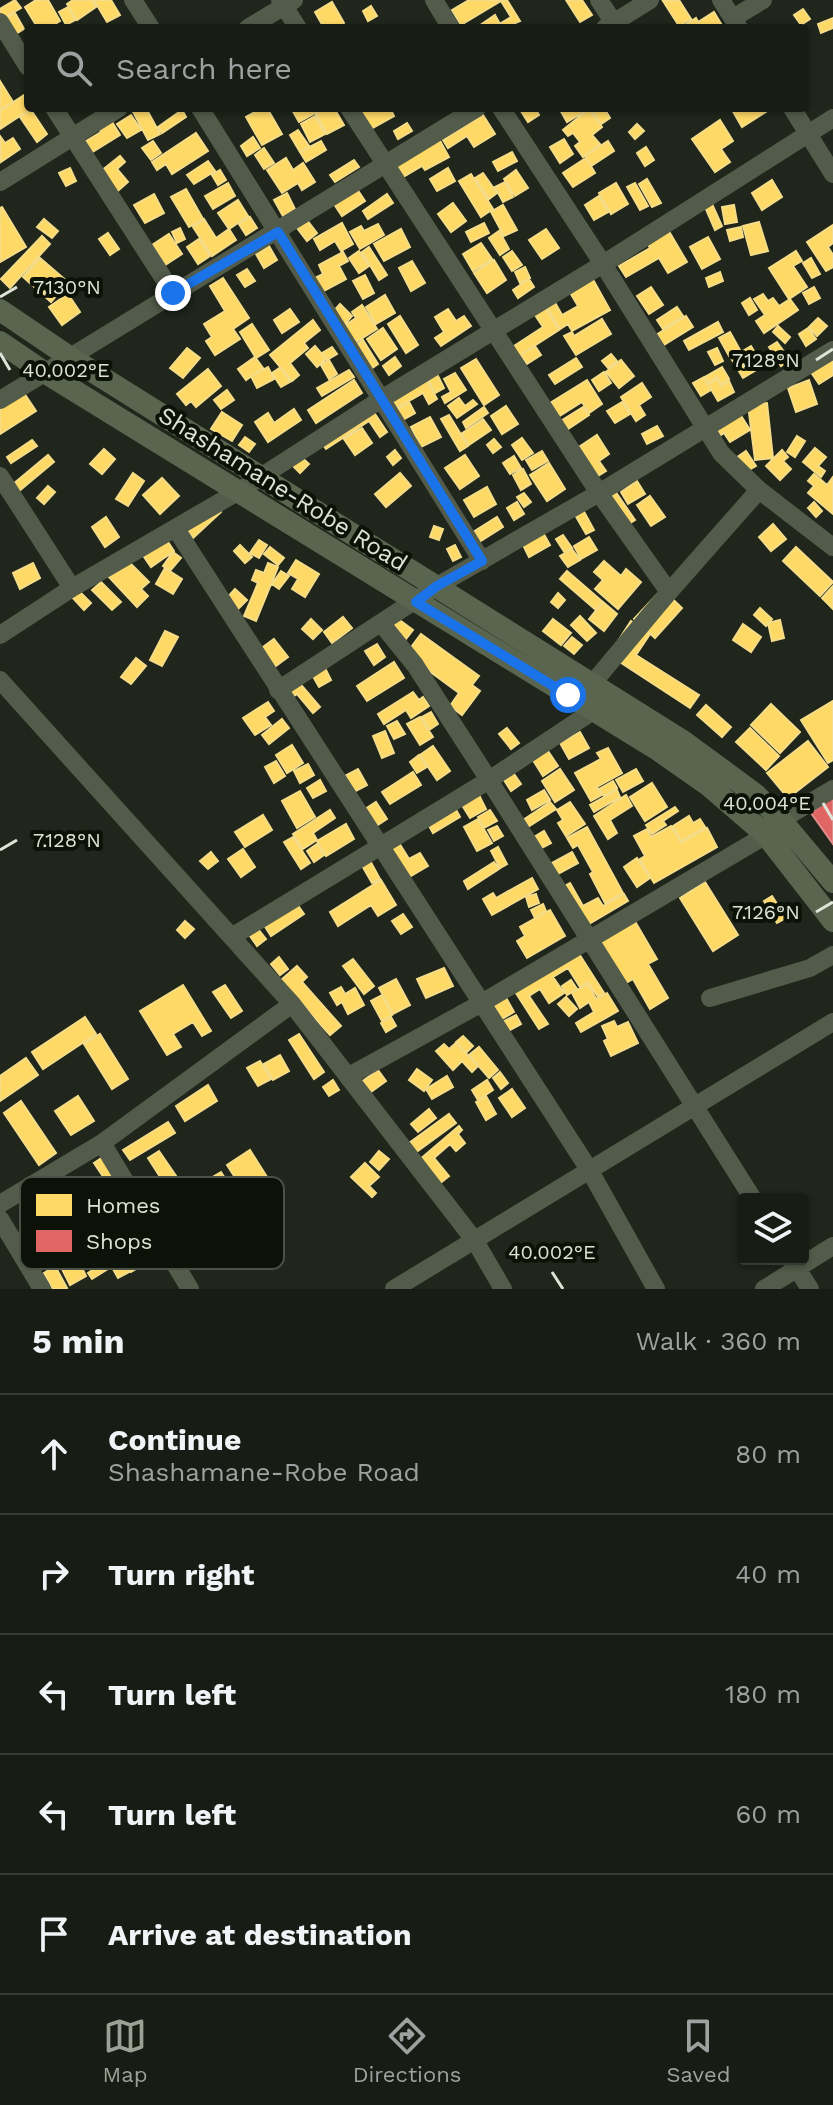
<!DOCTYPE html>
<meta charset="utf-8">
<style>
:root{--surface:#181c14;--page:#21251d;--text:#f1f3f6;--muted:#9fa1a0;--line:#363a34;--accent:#9ba295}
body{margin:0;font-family:"Work Sans",sans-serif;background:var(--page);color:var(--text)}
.controls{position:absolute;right:24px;bottom:24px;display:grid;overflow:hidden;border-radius:8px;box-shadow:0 2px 6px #0004}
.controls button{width:72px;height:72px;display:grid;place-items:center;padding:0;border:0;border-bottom:2px solid var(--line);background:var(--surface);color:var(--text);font:40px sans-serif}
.stop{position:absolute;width:24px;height:24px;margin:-18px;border:6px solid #1a73e8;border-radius:50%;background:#fff}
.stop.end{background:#1a73e8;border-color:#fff;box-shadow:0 2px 8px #0008}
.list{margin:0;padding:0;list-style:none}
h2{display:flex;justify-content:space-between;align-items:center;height:104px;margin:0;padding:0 32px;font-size:34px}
h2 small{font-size:26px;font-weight:400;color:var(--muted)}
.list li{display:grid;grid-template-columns:52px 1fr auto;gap:24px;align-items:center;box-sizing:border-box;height:120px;padding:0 32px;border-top:2px solid var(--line)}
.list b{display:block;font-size:30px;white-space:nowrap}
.list p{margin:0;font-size:26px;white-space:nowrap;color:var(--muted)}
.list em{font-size:26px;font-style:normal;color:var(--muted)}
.icon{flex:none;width:44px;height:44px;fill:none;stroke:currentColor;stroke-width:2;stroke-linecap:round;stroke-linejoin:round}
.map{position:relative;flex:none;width:833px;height:1289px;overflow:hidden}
.search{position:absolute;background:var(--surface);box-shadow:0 2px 6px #0004;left:24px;right:24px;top:24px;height:88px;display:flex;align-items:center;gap:20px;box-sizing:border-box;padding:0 28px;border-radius:8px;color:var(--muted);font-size:30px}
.sheet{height:704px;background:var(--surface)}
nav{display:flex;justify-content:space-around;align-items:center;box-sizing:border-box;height:112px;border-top:2px solid var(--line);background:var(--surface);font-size:22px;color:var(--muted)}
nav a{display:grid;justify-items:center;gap:4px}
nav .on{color:var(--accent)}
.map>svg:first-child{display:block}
</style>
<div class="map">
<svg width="833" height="1289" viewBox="0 0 833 1289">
<rect width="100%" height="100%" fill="#20261b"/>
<path fill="#ffd966" stroke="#f5dc88" stroke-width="2" d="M15,0L21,8L0,20V9Z
M36,0H48L60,21L49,28H30L36,25L25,7Z
M73,0H92L96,7L77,20L67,4Z
M94,0H111L120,15L107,22Z
M469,0H507L520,21L504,28L501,23L511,17L501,1L461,25L452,10Z
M566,0H582L592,15L580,22Z
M679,0L691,19L679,26L663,1Z
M332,2L344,23L336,28H324L315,12Z
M371,6L377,16L368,21L363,11Z
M68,7L75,20L66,25L59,12Z
M803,9L810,19L801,25L794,15Z
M714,12L723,27L722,28H687L685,25L696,18L698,22Z
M15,13L24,29L9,38L0,22Z
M495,15L500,24L494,28H476Z
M833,18V28L821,33L818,24Z
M0,81L13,102L0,110Z
M24,95L28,108H32L0,129V111Z
M131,108H146L160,134L148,140Z
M262,108H267L282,134L262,145L246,117Z
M291,108H315L317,112L299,122Z
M326,108H334L344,125L327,134L316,114Z
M369,108H390L394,116L371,129L361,113Z
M519,108H535L539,115L528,122Z
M559,108H583L585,111L567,122Z
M604,108L610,118L601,124L591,109Z
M731,108H772L742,127Z
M589,109L602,127L592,135L600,144L583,157L575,146L580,142L573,133L568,136L563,130Z
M31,110L47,134L37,142L20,117Z
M182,110L186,117L162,133L158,127Z
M131,115L141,130L127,138L117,124Z
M483,115L495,134L474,147L467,136L448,148L443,140Z
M315,116L325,134L310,142L301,124Z
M109,117L120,135L83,158L76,147L101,132L96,125Z
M720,120L733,141L721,149L730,162L715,172L692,139Z
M407,123L412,131L398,139L394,131Z
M637,124L644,131L635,139L629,132Z
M298,130L309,146L300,152L290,135Z
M196,133L208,151L172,174L166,164L157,170L152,162Z
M0,136L5,143L13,138L20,149L1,162Z
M253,137L260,148L247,156L241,146Z
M439,139L449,157L425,170L422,166L403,177L396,164Z
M564,139L573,154L560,163L550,147Z
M153,141L161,153L151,160L142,148Z
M321,141L326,150L306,162L300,152Z
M608,141L614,151L591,166L585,156Z
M646,147L654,160L645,166L637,153Z
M264,148L274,163L264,169L255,155Z
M512,152L517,161L498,171L493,162Z
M120,156L125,162L117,169L128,182L112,196L95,176Z
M286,158L293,170L303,163L315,182L302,190L298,183L282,193L267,170Z
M586,158L595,173L573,187L563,173Z
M354,160L359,167L335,182L330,175Z
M208,161L215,171L194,184L187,175Z
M70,168L76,181L66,186L59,173Z
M448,168L455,181L437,191L430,179Z
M220,170L226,180L218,185L212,175Z
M516,170L528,188L515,196L504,179Z
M483,173L497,193L489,199L475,178Z
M471,174L493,209L481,217L459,181Z
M647,179L661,203L652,207L639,184Z
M772,180L782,197L762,210L752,193Z
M505,182L513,197L503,202L495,187Z
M228,183L235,196L213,209L205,196Z
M616,183L628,204L611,214L599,193Z
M635,183L648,206L640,210L627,187Z
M355,186L365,201L342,216L332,201Z
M186,189L203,219L189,227L171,197Z
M287,193L295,209L283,216L274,200Z
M154,194L164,213L145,223L134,205Z
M387,194L393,203L368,219L363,211Z
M599,196L608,212L594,220L585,205Z
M238,200L248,216L229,229L218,213Z
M453,203L466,221L451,232L438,214Z
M712,204L722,226L715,230L705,207Z
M503,205L517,230L504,236L491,212Z
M734,205L737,222L725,224L722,207Z
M2,207L26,247L0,262V208Z
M250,217L257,228L246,235L239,224Z
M44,219L58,231L52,238L37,227Z
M204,219L216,238L229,229L236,240L212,256L193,227Z
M307,220L317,233L307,241L297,228Z
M759,222L768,251L751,255L743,226Z
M342,223L353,244L341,251L335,241L320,250L314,239Z
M484,223L489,233L471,242L466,232Z
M378,224L384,235L360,249L350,232L361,226L364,231Z
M833,225V243L828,247L833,255V267L826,271L807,242Z
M741,227L743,237L730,241L727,230Z
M180,228L185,239L177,243L172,232Z
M667,228L687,262L668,273L659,258L626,277L619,266L650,248L646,241Z
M401,229L410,247L384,261L374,244Z
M546,229L559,248L542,259L529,240Z
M499,231L509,249L500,255L489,238Z
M108,233L119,249L110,255L99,239Z
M169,234L182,254L165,265L152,245Z
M42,236L50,244L10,288L1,279Z
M708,237L720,259L702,269L690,247Z
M199,239L210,256L198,264L187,247Z
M481,243L492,259L473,271L463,254Z
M269,246L277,260L264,268L256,254Z
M369,247L387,275L379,280L362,252Z
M359,251L369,266L359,273L349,258Z
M512,251L522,265L512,271L503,257Z
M796,251L802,261L793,266L807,287L789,299L769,268Z
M343,252L348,261L339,266L346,279L322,292L315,278L323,274L319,265Z
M40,258L68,282L51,302L23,277Z
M811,258L820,274L812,278L803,263Z
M494,260L506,280L487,293L474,273Z
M412,261L425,283L411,291L399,268Z
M525,267L530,278L520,283L515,272Z
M247,269L255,281L245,287L237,275Z
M720,272L723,281L709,287L706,278Z
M365,275L374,293L363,299L353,281Z
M591,276L610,310L572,331L568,324L560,329L545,304L553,299L562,315L578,306L568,289Z
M223,278L249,318L233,329L240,339L215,355L206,341L212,337L204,324L225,311L210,286Z
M529,279L534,287L518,298L513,290Z
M651,287L663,305L649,314L637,296Z
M814,287L820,298L809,304L803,293Z
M68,294L80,312L62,325L49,307Z
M763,294L768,301L773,298L779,306L790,299L798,310L764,333L756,321L765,315L754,299Z
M385,295L395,313L376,324L366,307Z
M750,298L757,310L749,315L742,303Z
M340,304L352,316L344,325L332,313Z
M362,305L377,329L353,344L342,327L356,318L352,312Z
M544,305L559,330L514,359L508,350L543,327L533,312Z
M677,307L683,316L663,329L657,320Z
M290,309L299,322L282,333L274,320Z
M448,309L456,321L464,316L471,326L441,346L435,338L444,332L435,317Z
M400,316L418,345L406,353L388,324Z
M686,316L693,327L662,346L656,335Z
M818,318L827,326L817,336L809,327Z
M602,319L611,334L576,355L564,336L572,332L574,336Z
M313,320L320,330L304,343L308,348L290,363L299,375L292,381L270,355Z
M718,322L723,332L689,350L684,341Z
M252,324L269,350L256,358L240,332Z
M778,326L790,337L785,343L773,332Z
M383,328L397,349L381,360L367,339Z
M808,328L816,339L806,346L799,334Z
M730,332L740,350L729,356L719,338Z
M363,340L378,364L368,371L353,347Z
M777,342L790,360L781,366L769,347Z
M315,346L326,359L317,367L306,354Z
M535,346L541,355L527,364L521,355Z
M751,346L763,366L743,378L731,358Z
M332,347L337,354L327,360L322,353Z
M187,348L200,358L183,378L170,368Z
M717,348L723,361L715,365L708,352Z
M611,354L617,361L608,368L602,361Z
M255,357L263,368L246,380L238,369Z
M395,357L401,366L389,375L383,366Z
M576,358L582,367L555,384L549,375Z
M476,359L499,395L484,405L461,368Z
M329,360L337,374L329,379L321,365Z
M621,360L634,376L619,388L606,372Z
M833,360V375L819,384L810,371Z
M268,367L274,379L257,388L251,376Z
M281,367L290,382L281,387L272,373Z
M722,367L729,379L721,384L717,377L708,383L705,377Z
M208,369L221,386L196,407L191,401L186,405L177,394Z
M349,370L354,377L322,396L317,388Z
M436,372L444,388L435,393L427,377Z
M604,372L611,383L599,391L592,380Z
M455,373L466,390L445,403L442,397L451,392L444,379Z
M704,377L711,390L701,396L693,383Z
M426,379L437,399L429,404L423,393L395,409L389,400Z
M717,379L721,386L729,381L734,392L718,401L708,384Z
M354,380L362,393L316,423L308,410Z
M587,380L602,404L589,413L582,402L553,420L545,406Z
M809,380L817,404L796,412L788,388Z
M642,383L651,397L639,405L645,415L636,421L621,397Z
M227,390L234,400L221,409L214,400Z
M24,393L36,411L0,434V408Z
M459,398L465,406L473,400L477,404L457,418L448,406Z
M409,402L415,413L401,421L395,411Z
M622,402L630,414L615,423L607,411Z
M767,403L773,458L755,460L748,405Z
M506,406L518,424L502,434L491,416Z
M484,407L488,413L466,428L463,422Z
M583,407L589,415L565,431L559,422Z
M371,408L387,432L380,437L369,421L326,449L321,442Z
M294,409L301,420L268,442L255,422L268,413L274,423Z
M738,411L750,430L730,442L724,433L715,439L709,430Z
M222,412L242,425L232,441L211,429Z
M449,415L468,446L460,451L441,419Z
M430,417L441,437L421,447L411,427Z
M483,419L491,430L469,445L461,434Z
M657,426L663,436L647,444L642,434Z
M362,428L372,443L355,455L344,439Z
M597,435L609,454L599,461L606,471L598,476L573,451Z
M797,436L805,441L795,457L787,452Z
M245,437L255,444L249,452L239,445Z
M522,438L533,453L522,460L512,445Z
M494,439L501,447L493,453L487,445Z
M32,440L37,446L11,463L7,457Z
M815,448L826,457L818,466L825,471L821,477L803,462Z
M104,449L115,459L102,474L90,464Z
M395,450L401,458L393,465L387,457Z
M782,450L788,457L783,461L791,469L780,480L766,466Z
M542,451L548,461L532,470L526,460Z
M746,451L756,466L742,474L733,460Z
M298,454L309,464L300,473L290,463Z
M48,455L54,462L19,491L13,484Z
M465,455L479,476L460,489L445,468Z
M514,456L521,468L510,474L503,463Z
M549,463L565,489L547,501L530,475Z
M523,469L531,484L521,490L513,475Z
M133,473L144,481L128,506L116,499Z
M400,473L411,486L386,507L375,494Z
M814,474L827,485L833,477V514L808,493L814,486L808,481Z
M162,478L179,496L160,514L143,495Z
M637,481L645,494L628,504L621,492Z
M48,486L55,492L44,504L37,498Z
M487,487L496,504L474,517L464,500Z
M613,488L635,520L624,527L603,494Z
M524,493L531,502L524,507L517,497Z
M650,496L665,517L651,526L637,505Z
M517,502L524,514L514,520L507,508Z
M814,502L822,511L816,517L808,508Z
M212,503L221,512L193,538L185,528Z
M582,508L594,530L586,534L574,513Z
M106,517L119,537L105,547L92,527Z
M497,517L503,527L479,542L473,532Z
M773,524L786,539L771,551L759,537Z
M434,526L443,529L439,540L430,537Z
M541,529L550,545L529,557L521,541Z
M563,535L572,548L565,553L556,539Z
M164,536L174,551L151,567L140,551Z
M589,537L597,550L581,559L574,546Z
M259,540L267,545L259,558L250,553Z
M240,545L252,557L245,563L234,551Z
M455,545L461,557L453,561L447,549Z
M270,547L284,558L278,565L264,554Z
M796,547L833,582L820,596L783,561Z
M572,549L580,560L568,567L560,556Z
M173,552L181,558L170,571L163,566Z
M126,559L149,582L141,589L148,596L137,607L108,576Z
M296,560L319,574L305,597L292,589L298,579L288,573Z
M604,561L621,576L626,569L641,582L618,609L595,589L603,580L594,572Z
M33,563L40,578L20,589L13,573Z
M268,563L278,567L256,621L244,616L258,583L252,580L256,570L264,573Z
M165,568L182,579L173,594L156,584Z
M281,571L289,576L279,589L272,584Z
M567,571L603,602L596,610L560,579Z
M101,582L121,602L112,610L92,590Z
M833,586V609L822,598Z
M235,589L247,600L237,610L226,599Z
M662,589L682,608L655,638L634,619Z
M79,591L91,603L84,610L72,597Z
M558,593L565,600L558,608L551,602Z
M603,602L617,614L604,631L589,619Z
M760,608L772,619L766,626L754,615Z
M390,613L413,630L402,644L380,627Z
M580,616L596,633L587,641L571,625Z
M343,617L352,628L332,643L324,632Z
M311,619L322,630L313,639L302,629Z
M553,619L571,633L561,645L543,631Z
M780,620L784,638L772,641L768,623Z
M631,621L650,634L636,655L699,695L690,708L609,655Z
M743,624L761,637L751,652L733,640Z
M165,631L178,637L162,666L150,660Z
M421,634L479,676L472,685L480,691L462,715L450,706L459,693L406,654Z
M572,637L582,645L574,654L564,646Z
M274,639L288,657L273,668L259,650Z
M377,644L385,657L374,665L365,651Z
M136,658L146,666L131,684L121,677Z
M394,662L404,678L367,701L357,686Z
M324,666L331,680L319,687L311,673Z
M296,679L320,707L313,713L297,694L290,699L283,691Z
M413,692L419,700L423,697L429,706L411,718L406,710L384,724L378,714Z
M833,701V760L828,763L801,720Z
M268,702L274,711L265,717L271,725L255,735L243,718Z
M771,704L800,732L780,753L751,725Z
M706,705L731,727L722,737L697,715Z
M431,712L438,724L429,730L422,717Z
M420,717L433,737L420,745L407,724Z
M282,719L289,728L269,744L262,735Z
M397,721L405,734L394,739L387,726Z
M507,728L519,743L511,749L499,734Z
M750,728L779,756L766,770L736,742Z
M385,731L394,753L382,758L373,736Z
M580,732L589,748L569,759L560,743Z
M808,741L828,767L788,798L767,773Z
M292,745L303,763L287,773L276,755Z
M433,746L450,771L437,780L420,755Z
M546,748L558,766L543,776L531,757Z
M608,748L622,773L597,787L602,795L591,801L575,773L601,759L597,753Z
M419,755L427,767L417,773L410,762Z
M276,761L285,776L274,783L265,767Z
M308,764L314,775L300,783L294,771Z
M358,769L367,785L352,793L343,777Z
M560,769L574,790L555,802L542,781Z
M636,769L643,781L623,792L616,780Z
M512,771L521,784L511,791L502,777Z
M413,772L421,785L390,804L382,792Z
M320,780L326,791L313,798L307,788Z
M613,781L617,788L604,796L599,789Z
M652,783L667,807L645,821L630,797Z
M544,790L550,800L532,810L527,800Z
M617,790L620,797L594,812L590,805Z
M300,791L315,817L297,828L282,801Z
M479,795L486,809L470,818L462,805Z
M626,795L632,806L610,820L617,833L608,839L594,816Z
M376,802L387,819L373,828L362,811Z
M550,802L556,809L528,827L523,820Z
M570,802L585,824L566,836L558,823L563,820L557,810Z
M454,806L460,817L433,833L427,822Z
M675,807L678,811L663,821L666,825L652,834L646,825Z
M330,810L335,818L313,833L317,840L303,849L293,834Z
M490,810L497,821L484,828L478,817Z
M263,815L272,830L245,847L235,832Z
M689,816L693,823L700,819L705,827L681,841L673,826Z
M478,819L492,843L477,851L464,827Z
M346,824L354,839L326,856L317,841Z
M497,826L503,836L494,841L488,830Z
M671,826L681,843L707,828L717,847L654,883L640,859L645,856L634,836L647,829L651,837Z
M587,827L623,893L605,903L590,874L593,872L578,845L573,848L567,838Z
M544,831L551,843L536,851L529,840Z
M293,837L310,863L301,869L284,842Z
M396,838L409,859L420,853L428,866L406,879L384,845Z
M317,844L324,855L314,862L307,851Z
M498,847L507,864L500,868L491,851Z
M243,849L255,867L241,877L228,859Z
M211,852L218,861L208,869L200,861Z
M572,852L578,863L558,874L552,863Z
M368,857L380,879L372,883L360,862Z
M637,858L650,878L637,887L624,867Z
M494,862L499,869L468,889L464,881Z
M532,878L538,889L492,915L483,899L493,893L496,898Z
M381,880L396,905L378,916L371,905L338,926L330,912Z
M705,882L738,935L713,951L680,898Z
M570,883L583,906L598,898L603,906L624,894L628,901L584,927L561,888Z
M536,894L539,903L529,907L526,897Z
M772,896L786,918L777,923L764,901Z
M297,904L304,914L271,936L264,925Z
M543,904L546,911L535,918L531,910Z
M550,910L565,936L527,958L517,941L525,936L520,927Z
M403,914L412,927L401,934L392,921Z
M633,918L657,959L648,964L668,998L650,1009L633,979L621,986L595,940Z
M185,921L194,929L185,938L177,930Z
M255,925L266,939L257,946L247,932Z
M576,949L604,993L598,997L588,982L580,987L568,968L553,977L564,993L549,1003L540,989L529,996L548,1024L539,1029L514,990Z
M279,957L288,969L280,975L271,964Z
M353,959L374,986L364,994L343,966Z
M297,966L307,977L302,982L341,1026L330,1035L281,980Z
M444,968L453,986L426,998L417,979Z
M396,979L410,1005L393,1014L379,988Z
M571,980L577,989L567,995L562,986Z
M588,984L596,999L607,993L618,1011L581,1032L576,1023L594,1012L589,1002L580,1008L572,993Z
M183,985L211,1031L202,1036L193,1022L173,1034L181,1047L167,1055L140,1011Z
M225,985L242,1011L231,1018L213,992Z
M341,987L345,994L355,988L364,1005L348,1014L342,1002L337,1005L330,993Z
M504,994L514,1012L495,1023L485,1004Z
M382,995L392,1015L382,1021L371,1001Z
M566,997L577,1009L569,1016L558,1004Z
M516,1015L521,1024L501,1035L496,1025Z
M85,1017L96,1034L43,1069L32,1052Z
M391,1017L396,1026L386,1032L381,1023Z
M614,1021L617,1027L628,1022L638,1043L611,1056L604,1041L608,1039L602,1026Z
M100,1034L128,1079L112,1089L84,1044Z
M299,1034L324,1072L314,1079L289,1040Z
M463,1036L473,1046L466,1053L456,1042Z
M456,1043L478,1066L472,1072L462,1061L453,1070L436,1051L444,1044L449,1049Z
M479,1047L498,1070L489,1078L469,1055Z
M280,1055L289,1071L273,1080L264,1064Z
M26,1058L38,1075L0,1101V1076Z
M260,1061L271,1079L258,1086L247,1068Z
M417,1069L432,1080L424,1091L409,1080Z
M378,1070L386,1081L368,1094L360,1083Z
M500,1072L508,1083L501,1089L493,1078Z
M447,1076L453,1087L432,1099L426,1089Z
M333,1080L339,1090L329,1096L323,1087Z
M487,1080L493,1090L478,1100L472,1090Z
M208,1085L217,1101L185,1121L176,1106Z
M512,1089L525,1108L512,1117L499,1098Z
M78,1096L94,1121L71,1135L55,1111Z
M486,1096L496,1114L486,1120L476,1102Z
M21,1101L56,1153L39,1165L4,1113Z
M429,1109L436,1118L418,1132L411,1124Z
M449,1114L456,1123L415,1153L409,1143Z
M168,1122L175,1133L130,1160L123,1150Z
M459,1126L462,1130L458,1134L465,1143L456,1151L450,1144L434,1158L449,1176L439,1184L419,1160Z
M250,1150L279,1196L256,1210L227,1165Z
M159,1151L185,1189L173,1197L148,1158Z
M379,1151L389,1159L379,1170L370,1162Z
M103,1157L115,1176L106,1181L94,1163Z
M365,1163L379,1177L369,1186L376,1193L372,1197L351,1177Z
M221,1172L231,1188L190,1212L180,1196Z
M112,1243L129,1272L118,1278L102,1249Z
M151,1247L157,1256L131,1272L125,1263Z
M100,1251L111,1267L92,1279L88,1273L100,1265L94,1255Z
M77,1258L86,1276L70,1285L61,1267Z
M55,1266L67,1288L64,1289H53L44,1273Z"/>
<path fill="#e06666" stroke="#df8c88" stroke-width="2" d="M833,797V844L811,813Z"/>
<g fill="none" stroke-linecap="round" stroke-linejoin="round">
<path stroke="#535c4b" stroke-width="18" d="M133,0L151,28
M280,0L298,28
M434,0L451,28
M599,0L614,23
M721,0L739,28
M733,18L763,0
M0,22L28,67
M248,28L294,0
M605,28L650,0
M54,108L173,293
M200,108L482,561
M349,108L599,493L669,592
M501,108L603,264L721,453L759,490L833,547
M792,108L833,174
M0,182L119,108
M0,400L477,108
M0,476L72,588
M176,529L590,1171L656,1289
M381,623L415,665L489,780L753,1199
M0,635L72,588L239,491L383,398L603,264L833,118
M0,680L292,1004L475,1241L503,1289
M592,684L669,592L759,490
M278,690L437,586L599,493L833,350
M781,820L833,789
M233,936L489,780L593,711
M710,998L810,968L833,955
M349,1076L480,1004L766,835
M102,1143L190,1289
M0,1204L102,1143L292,1004
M0,1219L42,1289
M791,1259L810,1289
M394,1289L833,1022
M764,1289L833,1246"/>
<path stroke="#59654e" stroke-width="22" d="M0,310L71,358L683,741L755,794L781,820L833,882
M0,342L44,372L658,750L708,785L766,835L833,921"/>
</g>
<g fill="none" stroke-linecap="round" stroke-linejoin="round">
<path stroke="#1a73e8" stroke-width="10" d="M173,293L278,232L482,561L437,586L416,602L568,695"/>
</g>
<path fill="none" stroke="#dde4d7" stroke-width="3" d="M0,297L17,287M0,353L10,370M816,360L833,349M823,803L833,820M0,850L17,840M816,912L833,902M552,1272L563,1289"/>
<g text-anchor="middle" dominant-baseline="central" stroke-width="8" stroke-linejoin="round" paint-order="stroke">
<g font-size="24" fill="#dde4d7" stroke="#0d1208">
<text transform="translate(283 489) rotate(32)">Shashamane-Robe Road</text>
</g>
</g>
<rect x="20" y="1177" width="264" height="92" rx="12" fill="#0d1208" stroke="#4b5146" stroke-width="2"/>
<rect x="36" y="1194" width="36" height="22" fill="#ffd966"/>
<rect x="36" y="1230" width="36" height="22" fill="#e06666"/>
<g font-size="22" fill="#dde4d7">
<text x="86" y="1213">Homes</text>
<text x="86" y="1249">Shops</text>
</g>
<g font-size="20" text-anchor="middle" fill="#dde4d7" stroke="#0d1208" stroke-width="8" stroke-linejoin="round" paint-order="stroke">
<text x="67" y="294">7.130°N</text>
<text x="766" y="367">7.128°N</text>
<text x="66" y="377">40.002°E</text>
<text x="767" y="810">40.004°E</text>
<text x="67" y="847">7.128°N</text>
<text x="766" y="919">7.126°N</text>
<text x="552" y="1259">40.002°E</text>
</g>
</svg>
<div class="controls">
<button><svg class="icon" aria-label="layers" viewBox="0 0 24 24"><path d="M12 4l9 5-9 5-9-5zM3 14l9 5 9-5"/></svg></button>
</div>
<div class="stop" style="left:568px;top:695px"></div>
<div class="stop end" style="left:173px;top:293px"></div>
<div class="search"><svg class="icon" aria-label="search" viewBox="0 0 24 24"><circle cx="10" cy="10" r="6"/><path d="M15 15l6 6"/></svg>Search here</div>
</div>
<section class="sheet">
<h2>5 min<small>Walk · 360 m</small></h2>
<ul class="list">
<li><svg class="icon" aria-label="ahead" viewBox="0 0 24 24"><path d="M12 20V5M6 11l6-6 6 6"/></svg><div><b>Continue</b><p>Shashamane-Robe Road</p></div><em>80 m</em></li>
<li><svg class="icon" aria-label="right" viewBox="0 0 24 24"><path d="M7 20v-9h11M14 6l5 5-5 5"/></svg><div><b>Turn right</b></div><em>40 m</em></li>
<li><svg class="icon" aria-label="left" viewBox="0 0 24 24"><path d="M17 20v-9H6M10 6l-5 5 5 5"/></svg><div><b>Turn left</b></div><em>180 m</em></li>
<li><svg class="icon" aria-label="left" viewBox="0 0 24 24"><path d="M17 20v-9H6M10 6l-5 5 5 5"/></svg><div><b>Turn left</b></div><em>60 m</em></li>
<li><svg class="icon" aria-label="arrive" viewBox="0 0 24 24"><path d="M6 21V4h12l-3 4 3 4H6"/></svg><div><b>Arrive at destination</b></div></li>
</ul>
</section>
<nav>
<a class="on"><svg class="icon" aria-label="map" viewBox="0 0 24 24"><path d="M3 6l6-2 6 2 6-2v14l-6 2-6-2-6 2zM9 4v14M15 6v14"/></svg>Map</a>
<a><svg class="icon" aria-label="directions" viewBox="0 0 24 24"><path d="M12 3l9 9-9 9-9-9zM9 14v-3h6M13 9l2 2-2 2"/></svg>Directions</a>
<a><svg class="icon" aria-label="saved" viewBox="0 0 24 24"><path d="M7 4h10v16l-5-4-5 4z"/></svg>Saved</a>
</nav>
